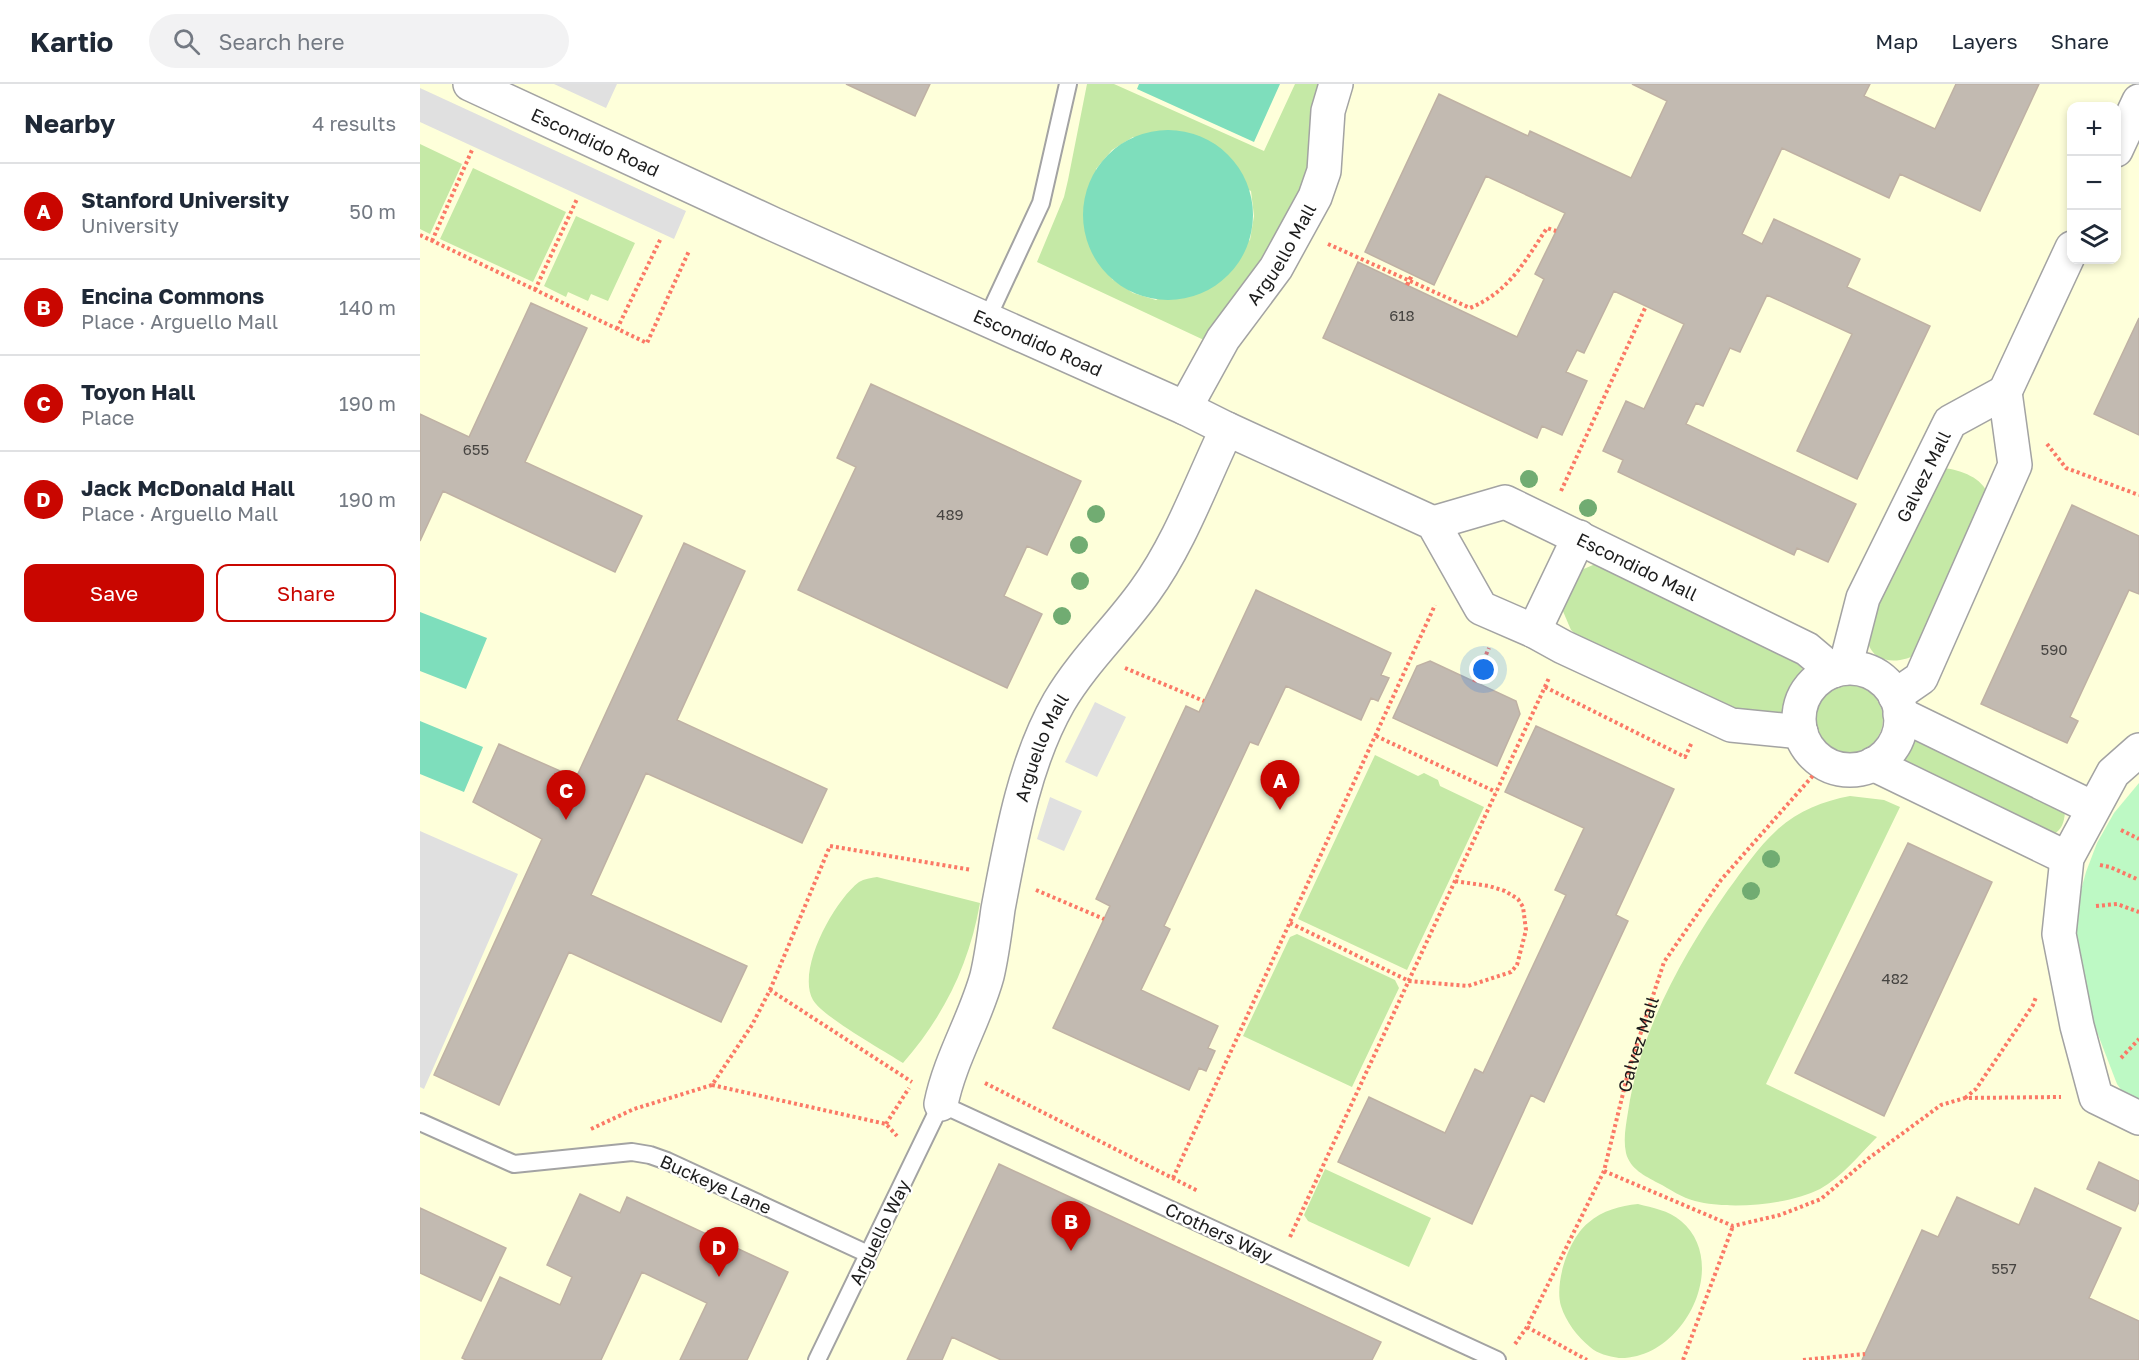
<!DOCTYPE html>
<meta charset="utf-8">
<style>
:root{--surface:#fff;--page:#f2f2f3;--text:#1f2937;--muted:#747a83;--line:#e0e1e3;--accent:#c90600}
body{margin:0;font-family:"Golos Text",sans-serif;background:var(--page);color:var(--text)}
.controls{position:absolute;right:18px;top:18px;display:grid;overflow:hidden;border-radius:12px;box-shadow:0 3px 9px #0003}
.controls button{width:54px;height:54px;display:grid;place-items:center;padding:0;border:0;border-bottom:2px solid var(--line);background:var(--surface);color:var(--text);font:30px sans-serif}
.you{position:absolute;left:1064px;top:586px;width:21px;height:21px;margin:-15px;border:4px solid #fff;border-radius:50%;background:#1a73e8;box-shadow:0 0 0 9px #1a73e833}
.badge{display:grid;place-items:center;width:39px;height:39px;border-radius:50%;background:var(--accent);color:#fff;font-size:20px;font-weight:700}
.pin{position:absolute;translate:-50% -50px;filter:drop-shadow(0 2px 3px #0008)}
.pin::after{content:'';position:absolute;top:32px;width:21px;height:18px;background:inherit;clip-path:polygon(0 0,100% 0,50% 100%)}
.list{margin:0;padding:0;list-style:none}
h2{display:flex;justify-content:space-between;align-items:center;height:78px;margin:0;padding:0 24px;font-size:26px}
h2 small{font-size:20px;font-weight:400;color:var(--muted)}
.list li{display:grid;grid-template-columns:39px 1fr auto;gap:18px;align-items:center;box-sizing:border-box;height:96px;padding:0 24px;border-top:2px solid var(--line)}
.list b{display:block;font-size:22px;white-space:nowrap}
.list p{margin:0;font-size:20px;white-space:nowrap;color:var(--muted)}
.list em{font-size:20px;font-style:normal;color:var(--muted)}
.actions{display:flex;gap:12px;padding:18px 24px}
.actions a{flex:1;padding:14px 0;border:2px solid var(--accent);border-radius:12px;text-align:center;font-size:21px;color:var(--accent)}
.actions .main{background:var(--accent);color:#fff}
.icon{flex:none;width:33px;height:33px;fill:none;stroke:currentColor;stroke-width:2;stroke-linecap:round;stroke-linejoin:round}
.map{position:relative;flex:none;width:1719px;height:1276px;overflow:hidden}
header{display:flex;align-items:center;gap:36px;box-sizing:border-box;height:84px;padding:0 30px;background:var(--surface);border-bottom:2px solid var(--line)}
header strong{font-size:28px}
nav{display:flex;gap:33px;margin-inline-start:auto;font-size:21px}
.search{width:420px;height:54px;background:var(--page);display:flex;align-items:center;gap:15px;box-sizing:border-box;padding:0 21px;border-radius:33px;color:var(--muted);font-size:22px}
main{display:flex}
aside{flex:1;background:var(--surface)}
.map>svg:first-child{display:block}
</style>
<header>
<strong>Kartio</strong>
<div class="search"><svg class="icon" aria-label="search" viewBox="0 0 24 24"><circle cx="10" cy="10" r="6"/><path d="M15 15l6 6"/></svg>Search here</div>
<nav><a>Map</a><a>Layers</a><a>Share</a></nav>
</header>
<main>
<aside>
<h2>Nearby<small>4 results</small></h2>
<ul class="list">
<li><span class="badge">A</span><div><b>Stanford University</b><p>University</p></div><em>50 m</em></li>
<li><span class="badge">B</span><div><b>Encina Commons</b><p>Place · Arguello Mall</p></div><em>140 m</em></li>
<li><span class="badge">C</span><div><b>Toyon Hall</b><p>Place</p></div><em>190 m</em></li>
<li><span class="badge">D</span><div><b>Jack McDonald Hall</b><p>Place · Arguello Mall</p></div><em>190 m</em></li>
</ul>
<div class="actions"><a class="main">Save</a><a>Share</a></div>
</aside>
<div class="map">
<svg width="1719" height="1276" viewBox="0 0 1719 1276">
<rect width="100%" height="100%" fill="#eeeae2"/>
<path fill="#feffda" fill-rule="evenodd" d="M0,0H1719V1276H0ZM1652,22H1696V176H1652Z"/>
<path fill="#c5e9a6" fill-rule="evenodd" d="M667,0H694L844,67L875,0H906L894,72L865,156L803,227L786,257L617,178L644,113L648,96ZM713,53L831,107L834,132L830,156L736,216L713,209L692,195L676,85L692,66Z
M0,60L42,80L10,150L0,145Z
M53,84L146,128L113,198L20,155Z
M156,132L215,159L188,217L171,210L168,217L148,208L146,213L124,202Z
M1524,384C1541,386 1563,394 1568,411L1499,569C1483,579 1455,582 1448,559C1446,552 1447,541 1447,534Z
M1185,480L1380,575C1386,594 1380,621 1360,630C1353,633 1343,633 1336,635L1161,555L1151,546L1142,525L1159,487L1173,481Z
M1395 635a34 34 0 1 1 68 0a34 34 0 1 1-68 0Z
M1491,652L1645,728C1644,739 1642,745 1633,751L1478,679C1475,666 1479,658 1491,652Z
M955,671L998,692L1004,689L1018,696L1020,702L1064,723L987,886L878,835Z
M1430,712L1464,716L1480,723L1346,1000L1457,1053C1439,1071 1422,1093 1400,1105C1368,1121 1309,1126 1275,1117C1262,1114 1250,1105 1238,1099C1225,1092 1210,1085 1206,1069C1203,1055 1206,1041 1208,1028C1220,947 1262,872 1308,806C1323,786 1338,763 1357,746C1378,727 1403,717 1430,712Z
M457,793L560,819C549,881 524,932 483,979C464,967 402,932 393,916C376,886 414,817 439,798C444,795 451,794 457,793Z
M877,850L975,896L979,904L932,1003L823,952L870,853Z
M905,1085L1011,1134L989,1183L888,1137L884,1131Z
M1218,1120C1233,1124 1248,1126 1261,1137C1311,1179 1264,1276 1199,1274C1188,1272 1178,1270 1170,1263C1157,1252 1146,1238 1141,1222C1134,1199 1149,1154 1168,1139C1183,1126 1200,1122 1218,1120Z"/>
<path fill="#bdf9c4" d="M1719,699V1016L1702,1007L1697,1000L1652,883L1658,817L1666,788L1677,759L1694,729Z"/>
<path fill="#7edebc" d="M719,0H860L834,58L717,5Z
M663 131a85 85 0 1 1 170 0a85 85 0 1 1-170 0Z
M0,528L67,554L46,605L0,587Z
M0,637L63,663L44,708L0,690Z"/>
<path fill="#e0e0e0" d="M134,0H197L186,24Z
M0,4L266,127L254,155L0,38Z
M675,618L706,633L677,693L645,678Z
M630,713L662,727L644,767L617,755Z
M0,747L98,790L4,1005L0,1003Z"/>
<path fill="#c2bab1" stroke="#bfb1a4" stroke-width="1.5" d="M426,0H510L495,32Z
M1212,0H1450L1444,12L1515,45L1536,0H1619L1560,127L1480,90L1469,114L1362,64L1322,150L1342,160L1354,135L1440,175L1427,203L1510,242L1437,395L1377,367L1432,250L1347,211L1320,268L1310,264L1283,322L1276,319L1266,340L1436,420L1408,478L1377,464L1374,471L1198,388L1203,376L1183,367L1206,317L1224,325L1264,240L1194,207L1164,269L1157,266L1146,288L1167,297L1142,351L1122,342L1117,354L903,254L938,178L1097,253L1124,195L1115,190L1145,129L1066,92L1014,201L945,168L1019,10L1108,52L1110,47L1211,94L1247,17Z
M111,219L167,244L105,378L222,432L195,488L23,407L0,457V330L49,353Z
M1719,234V351L1674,330Z
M451,300L661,397L627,471L607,462L584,512L622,530L587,604L378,506L436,383L417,374Z
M1652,421L1719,452V510L1709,506L1650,633L1658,637L1647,659L1561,620Z
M264,459L325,487L257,636L407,705L382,759L226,689L171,811L327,882L301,938L149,868L79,1021L14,991L122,755L53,718L79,660L156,694Z
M836,506L971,569L961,591L969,594L958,617L951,614L941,636L866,602L838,661L830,658L744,842L750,845L721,906L798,942L788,964L795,967L786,987L779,984L769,1006L633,944L690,822L676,815L766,622L779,628Z
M1010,577L1096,617L1100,630L1077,682L973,634L997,582Z
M1116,642L1254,705L1196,831L1208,837L1124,1018L1111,1011L1052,1140L918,1078L949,1013L1025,1049L1055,985L1063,989L1146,811L1135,806L1164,744L1085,708Z
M1488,759L1572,798L1464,1032L1375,989Z
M1679,1078L1719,1097V1118L1715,1127L1667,1105Z
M579,1080L961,1258L952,1276H581L532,1253L522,1276H487Z
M1615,1104L1701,1144L1669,1214L1719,1237V1276H1442L1502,1146L1518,1153L1537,1113L1599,1141Z
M160,1110L200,1129L207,1113L368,1188L327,1276H260L287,1219L222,1188L181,1276H46L42,1274L80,1193L140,1221L152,1193L127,1181Z
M0,1124L86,1164L61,1217L0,1189Z"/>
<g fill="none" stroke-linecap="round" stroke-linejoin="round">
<g stroke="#a3a3a3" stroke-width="20">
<path id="lane" d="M567,235L621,119L648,0
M0,1038L94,1080L212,1068L230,1071L247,1077L448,1170
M397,1276L521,1020L1077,1276"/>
</g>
<g stroke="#a3a3a3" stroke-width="36">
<g id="street">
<path id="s2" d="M50,0L353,140L765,324L807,345L1013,439L1061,524L1114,547L1143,563L1311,641L1381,648"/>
<path d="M1696,66L1719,17"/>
<path d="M1585,308L1652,164"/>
<path id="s3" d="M765,324L803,255L856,184L895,113L904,87L908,27L916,0"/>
<path id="s4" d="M1013,439L1085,418L1387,565L1413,587"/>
<path d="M1114,547L1159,453"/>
<path id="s5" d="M1425,584L1443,514L1530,338L1585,308"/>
<circle cx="1430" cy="635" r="51"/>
<path d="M1475,612L1501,594L1595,381L1585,308"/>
<path d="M1480,630L1673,724"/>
<path d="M1719,666L1693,689L1647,774L1639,850L1657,942L1676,1013L1719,1034"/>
<path d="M1453,680L1647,774"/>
<path id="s6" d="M521,1020C530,975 555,936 567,892C572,871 575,847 578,825C591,756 604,679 639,618C663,577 698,545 725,507C760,459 781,399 807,345"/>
</g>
</g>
<g stroke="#fb7966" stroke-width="4" stroke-dasharray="3 3" stroke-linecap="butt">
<path d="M0,151L227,259L269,167"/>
<path d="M12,157L52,66"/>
<path d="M908,160L1050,224C1089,208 1105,177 1127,144L1136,147"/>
<path d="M987,201L992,191"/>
<path d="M115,206L157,115"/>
<path d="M197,245L241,154"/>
<path d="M1627,360L1646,384L1719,411"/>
<path d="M1141,407L1226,222"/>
<path d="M705,584L784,617"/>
<path d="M1054,598L1069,564"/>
<path d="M1125,603L1265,673L1272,658"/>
<path d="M956,652L1076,708"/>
<path d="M1701,746L1719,755"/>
<path d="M1680,781L1690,783L1719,796"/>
<path d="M616,806L684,835"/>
<path d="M1676,822L1697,820L1719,828"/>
<path d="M870,839L989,897L1048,902L1091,888L1097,881L1106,846L1103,823L1098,815L1085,807L1069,802L1034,797"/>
<path d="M350,906L410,762L552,786"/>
<path d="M1701,974L1719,955"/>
<path d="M565,999L778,1107"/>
<path d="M292,1001L466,1040L477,1052"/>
<path d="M1545,1014L1556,1005L1613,921L1616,913"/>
<path d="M466,1040L489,1004"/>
<path d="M171,1045L214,1025L292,1001L332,941L350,906L492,998"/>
<path d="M1184,1087L1313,1142L1360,1131L1401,1115L1449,1074L1521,1021L1545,1014L1641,1013"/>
<path d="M753,1094L1015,521"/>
<path d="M870,1153L1129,594"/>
<path d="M1107,1243L1167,1276"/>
<path id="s1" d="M1095,1260L1107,1243L1184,1087L1209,985L1244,878L1301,796L1404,679"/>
<path d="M1263,1276L1313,1142"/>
<path d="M1383,1276L1445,1270"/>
</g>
<use href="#lane" stroke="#fff" stroke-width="16"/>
<use href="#street" stroke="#fff" stroke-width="33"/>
<path stroke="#fb7966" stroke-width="4" stroke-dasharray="3 3" stroke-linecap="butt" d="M987,201L992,191"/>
</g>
<g fill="#71ac72">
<circle cx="1109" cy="395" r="9"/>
<circle cx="1168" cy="424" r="9"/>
<circle cx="676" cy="430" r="9"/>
<circle cx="659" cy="461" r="9"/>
<circle cx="660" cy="497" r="9"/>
<circle cx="642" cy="532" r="9"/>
<circle cx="1351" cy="775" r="9"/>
<circle cx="1331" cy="807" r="9"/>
</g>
<g text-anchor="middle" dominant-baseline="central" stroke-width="4.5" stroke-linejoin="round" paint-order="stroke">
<g font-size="15" fill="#464441">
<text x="982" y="231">618</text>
<text x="56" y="365">655</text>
<text x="530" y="430">489</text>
<text x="1634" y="565">590</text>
<text x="1475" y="894">482</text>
<text x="1584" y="1184">557</text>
</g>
<g font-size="18" fill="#1c1c1c" stroke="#fff">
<text stroke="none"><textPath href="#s2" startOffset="138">Escondido Road</textPath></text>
<text stroke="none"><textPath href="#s3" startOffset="182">Arguello Mall</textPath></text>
<text stroke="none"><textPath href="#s2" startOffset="624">Escondido Road</textPath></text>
<text stroke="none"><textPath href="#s5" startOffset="208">Galvez Mall</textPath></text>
<text stroke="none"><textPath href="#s4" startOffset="222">Escondido Mall</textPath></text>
<text stroke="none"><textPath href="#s6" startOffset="372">Arguello Mall</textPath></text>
<text stroke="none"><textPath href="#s1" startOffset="326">Galvez Mall</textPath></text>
<text transform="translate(296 1100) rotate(24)">Buckeye Lane</text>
<text transform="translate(459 1148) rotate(-64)">Arguello Way</text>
<text transform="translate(799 1148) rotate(25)">Crothers Way</text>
</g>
</g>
</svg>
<div class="controls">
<button>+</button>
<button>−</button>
<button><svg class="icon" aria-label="layers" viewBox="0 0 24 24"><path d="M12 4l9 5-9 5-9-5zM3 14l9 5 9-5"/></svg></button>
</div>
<div class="you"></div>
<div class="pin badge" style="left:860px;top:726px">A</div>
<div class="pin badge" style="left:651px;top:1167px">B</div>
<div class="pin badge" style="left:146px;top:736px">C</div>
<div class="pin badge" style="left:299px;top:1193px">D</div>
</div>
</main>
